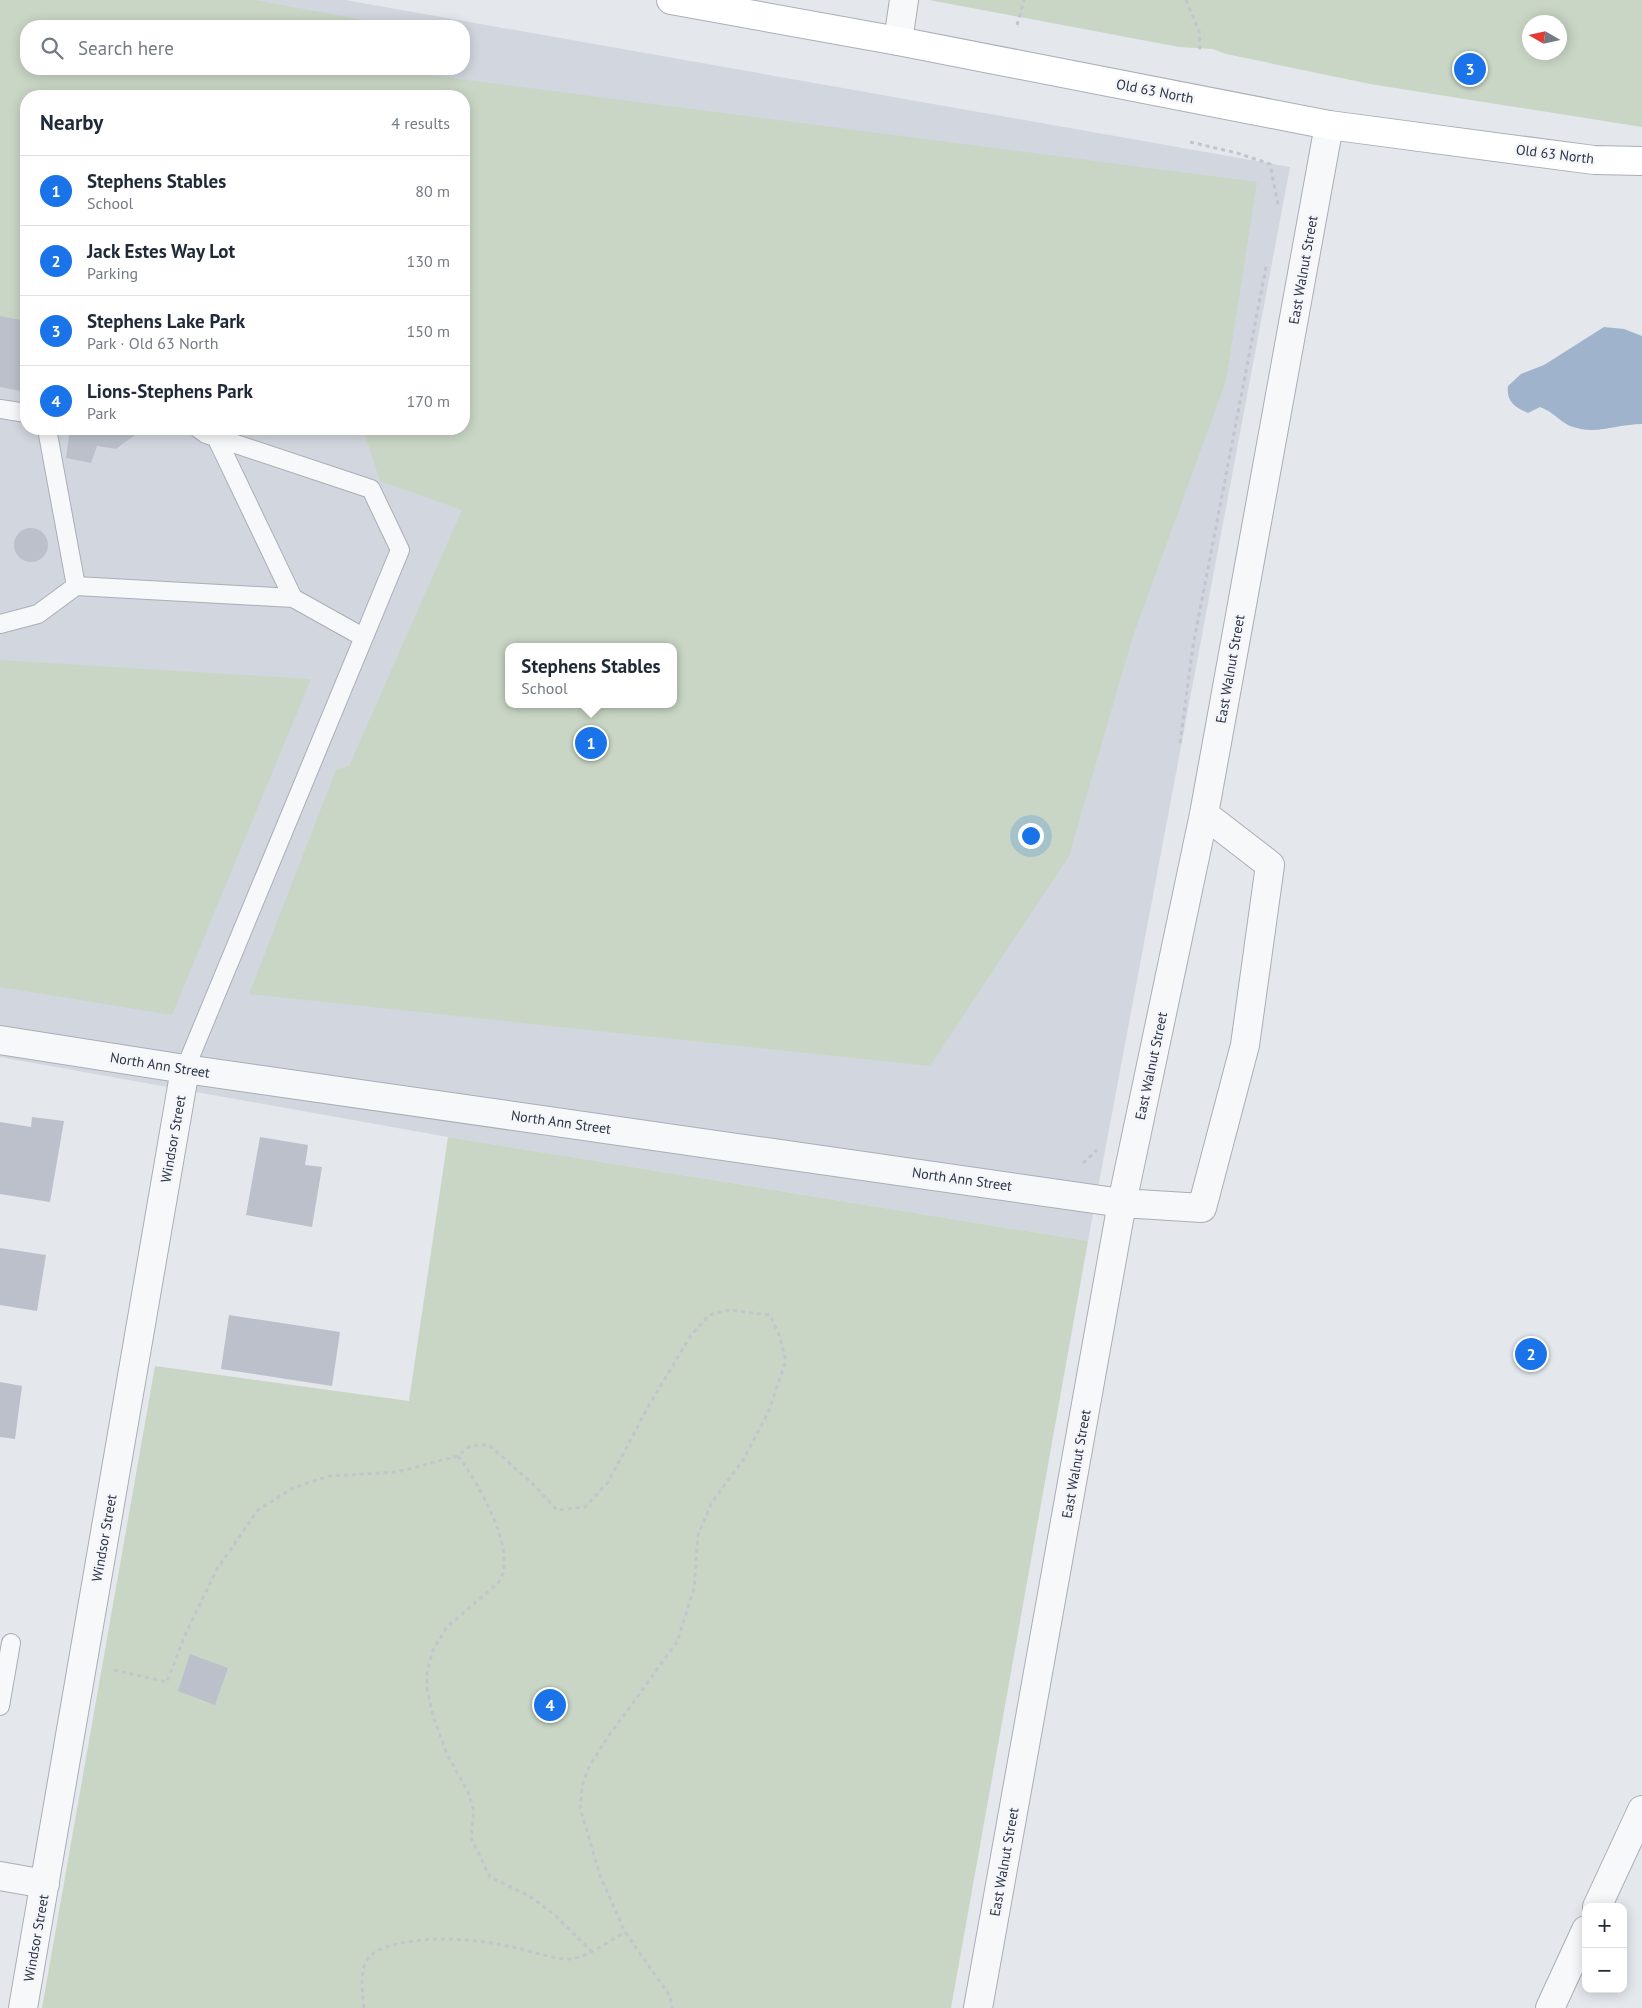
<!DOCTYPE html>
<meta charset="utf-8">
<style>
:root{--surface:#fff;--page:#f2f2f3;--text:#1f2937;--muted:#747a83;--line:#e0e1e3;--accent:#1a73e8}
body{margin:0;font-family:"PT Sans",sans-serif;background:var(--page);color:var(--text)}
.controls{position:absolute;right:15px;bottom:15px;display:grid;overflow:hidden;border-radius:10px;box-shadow:0 2px 12px #0003}
.controls button{width:45px;height:45px;display:grid;place-items:center;padding:0;border:0;border-bottom:1px solid var(--line);background:var(--surface);color:var(--text);font:25px sans-serif}
.compass{position:absolute;left:1522px;top:15px;width:45px;height:45px;border-radius:50%;background:var(--surface);box-shadow:0 2px 12px #0003;rotate:279deg}
.you{position:absolute;left:1030px;top:835px;width:18px;height:18px;margin:-12px;border:4px solid #fff;border-radius:50%;background:#1a73e8;box-shadow:0 0 0 8px #1a73e833}
.badge{display:grid;place-items:center;width:32px;height:32px;border-radius:50%;background:var(--accent);color:#fff;font-size:16px;font-weight:700}
.pin{position:absolute;translate:-50% -50%;border:2px solid #fff;box-shadow:0 1px 5px #0006}
.popup{position:absolute;left:505px;top:643px;width:172px;height:65px;box-sizing:border-box;display:grid;place-content:center;border-radius:10px;background:var(--surface);filter:drop-shadow(0 1px 4px #0005);font-size:16px;white-space:nowrap;color:var(--muted)}
.popup b{font-size:19px;color:var(--text)}
.popup::after{content:'';position:absolute;left:50%;top:100%;margin-left:-10px;border:10px solid transparent;border-top-color:var(--surface)}
.list{margin:0;padding:0;list-style:none}
h2{display:flex;justify-content:space-between;align-items:center;height:65px;margin:0;padding:0 20px;font-size:21px}
h2 small{font-size:16px;font-weight:400;color:var(--muted)}
.list li{display:grid;grid-template-columns:32px 1fr auto;gap:15px;align-items:center;box-sizing:border-box;height:70px;padding:0 20px;border-top:1px solid var(--line)}
.list b{display:block;font-size:19px;white-space:nowrap}
.list p{margin:0;font-size:16px;white-space:nowrap;color:var(--muted)}
.list em{font-size:16px;font-style:normal;color:var(--muted)}
.icon{flex:none;width:28px;height:28px;fill:none;stroke:currentColor;stroke-width:2;stroke-linecap:round;stroke-linejoin:round}
.map{position:relative;flex:none;width:1642px;height:2008px;overflow:hidden}
.search{position:absolute;background:var(--surface);box-shadow:0 2px 12px #0003;left:20px;top:20px;width:450px;height:55px;display:flex;align-items:center;gap:12px;box-sizing:border-box;padding:0 18px;border-radius:20px;color:var(--muted);font-size:19px}
.panel{position:absolute;background:var(--surface);box-shadow:0 2px 12px #0003;left:20px;top:90px;width:450px;height:345px;border-radius:20px}
.map>svg:first-child{display:block}
</style>
<div class="map">
<svg width="1642" height="2008" viewBox="0 0 1642 2008">
<rect width="100%" height="100%" fill="#e4e7ec"/>
<path fill="#d2d6de" fill-rule="evenodd" d="M0,0H345L1290,167L1088,1241L448,1137L0,1057ZM26,26H464V69H26ZM26,96H464V429H26ZM508,647H674V704H508Z"/>
<path fill="#c9d6c5" fill-rule="evenodd" d="M0,0H255L385,24V26H26V69H383L1257,182L1226,381L1133,636L1069,856L930,1066L249,994L336,770L349,766L462,510L380,481L366,438V429H464V96H26V321L0,316ZM508,647H674V704H508Z
M929,0H1642V127L1370,84L1226,54L1213,49L1179,47ZM1560,22V52H1530V22Z
M0,660L311,679L172,1015L0,987Z
M448,1137L1088,1241L951,2008H42L155,1366L409,1401Z"/>
<path fill="#9fb4cc" d="M1604,327L1624,329L1642,336V424C1618,424 1596,435 1573,427C1562,424 1554,412 1540,407L1528,413C1515,407 1506,402 1508,386L1521,374L1544,365Z"/>
<path fill="#bbc0ca" d="M0,316L26,321V392L0,387Z
M70,429H143L116,449L97,446L91,463L66,458Z
M14 545a17 17 0 1 1 34 0a17 17 0 1 1-34 0Z
M32,1117L64,1121L50,1202L0,1194V1122L31,1127Z
M260,1137L308,1145L305,1165L322,1167L312,1227L246,1215Z
M0,1248L46,1255L37,1311L0,1305Z
M229,1315L340,1332L332,1386L221,1369Z
M0,1382L22,1386L15,1439L0,1437Z
M190,1654L228,1668L215,1705L178,1691Z"/>
<g fill="none" stroke-linecap="round" stroke-linejoin="round">
<g stroke="#a9aeb7" stroke-width="20">
<path id="service" d="M0,409L26,413
M47,429L76,586L293,598
M216,437L293,598L363,637
M0,624L38,614L76,586
M185,1069L400,550L371,489L206,434L199,429
M0,1706L11,1643"/>
</g>
<g stroke="#a9aeb7" stroke-width="30">
<path id="minor" d="M898,41L904,0
M0,1040L185,1069L1122,1203L1202,1208L1245,1045L1270,865L1204,814
M0,1876L45,1884
M1597,1907L1642,1810
M23,2008L185,1069
M978,2008L1122,1203L1204,814L1329,125
M1550,2008L1586,1930"/>
</g>
<g stroke="#a9aeb7" stroke-width="30">
<path id="secondary" d="M671,0L898,41L1329,125L1594,160L1642,161"/>
</g>
<path stroke="#c2c5cb" stroke-width="3" stroke-dasharray="4 4" stroke-linecap="butt" d="M1186,0L1199,31L1200,53
M1017,25L1024,0
M1190,142L1237,153L1270,164L1278,205
M1180,743L1193,646L1266,267
M1083,1163L1097,1150
M458,1456C477,1481 519,1552 499,1582L447,1627L433,1650L427,1671V1688L433,1716L447,1754L468,1792L474,1811L471,1838L490,1877L531,1897L556,1916L591,1951
M114,1670L167,1682L185,1635L217,1569L258,1510L293,1488L329,1476L397,1472L458,1456L470,1446L489,1445L534,1485L557,1510L585,1507L608,1482L647,1409L691,1335L709,1315L729,1310L770,1315L779,1335L786,1361L768,1413L743,1460L712,1502L698,1535L694,1589L677,1642L608,1737L590,1765L583,1782L580,1808L601,1878L625,1932L670,1996L672,2008
M364,2008C359,1963 361,1950 407,1942C445,1936 481,1940 517,1948C531,1951 556,1960 570,1959C588,1957 609,1941 625,1932"/>
<use href="#service" stroke="#f7f8fa" stroke-width="18"/>
<use href="#minor" stroke="#f7f8fa" stroke-width="28"/>
<use href="#secondary" stroke="#fff" stroke-width="28"/>
</g>
<g text-anchor="middle" dominant-baseline="central" stroke-width="5" stroke-linejoin="round" paint-order="stroke">
<g font-size="14" fill="#2b3445" stroke="#f4f6f9">
<text transform="translate(1155 91) rotate(11)">Old 63 North</text>
<text transform="translate(1555 154) rotate(7)">Old 63 North</text>
<text transform="translate(1303 270) rotate(-80)">East Walnut Street</text>
<text transform="translate(1230 669) rotate(-80)">East Walnut Street</text>
<text transform="translate(160 1065) rotate(9)">North Ann Street</text>
<text transform="translate(1151 1066) rotate(-78)">East Walnut Street</text>
<text transform="translate(561 1122) rotate(8)">North Ann Street</text>
<text transform="translate(173 1139) rotate(-80)">Windsor Street</text>
<text transform="translate(962 1179) rotate(8)">North Ann Street</text>
<text transform="translate(1076 1464) rotate(-80)">East Walnut Street</text>
<text transform="translate(104 1538) rotate(-80)">Windsor Street</text>
<text transform="translate(1004 1862) rotate(-80)">East Walnut Street</text>
<text transform="translate(36 1938) rotate(-80)">Windsor Street</text>
</g>
</g>
</svg>
<div class="controls">
<button>+</button>
<button>−</button>
</div>
<svg class="compass" viewBox="-18 -18 36 36"><path d="M0-13l5 13h-10z" fill="#e53935"/><path d="M0 13l5-13h-10z" fill="#747a83"/></svg>
<div class="you"></div>
<div class="pin badge" style="left:591px;top:743px">1</div>
<div class="popup"><b>Stephens Stables</b>School</div>
<div class="pin badge" style="left:1531px;top:1354px">2</div>
<div class="pin badge" style="left:1470px;top:69px">3</div>
<div class="pin badge" style="left:550px;top:1705px">4</div>
<div class="search"><svg class="icon" aria-label="search" viewBox="0 0 24 24"><circle cx="10" cy="10" r="6"/><path d="M15 15l6 6"/></svg>Search here</div>
<section class="panel">
<h2>Nearby<small>4 results</small></h2>
<ul class="list">
<li><span class="badge">1</span><div><b>Stephens Stables</b><p>School</p></div><em>80 m</em></li>
<li><span class="badge">2</span><div><b>Jack Estes Way Lot</b><p>Parking</p></div><em>130 m</em></li>
<li><span class="badge">3</span><div><b>Stephens Lake Park</b><p>Park · Old 63 North</p></div><em>150 m</em></li>
<li><span class="badge">4</span><div><b>Lions-Stephens Park</b><p>Park</p></div><em>170 m</em></li>
</ul>
</section>
</div>
